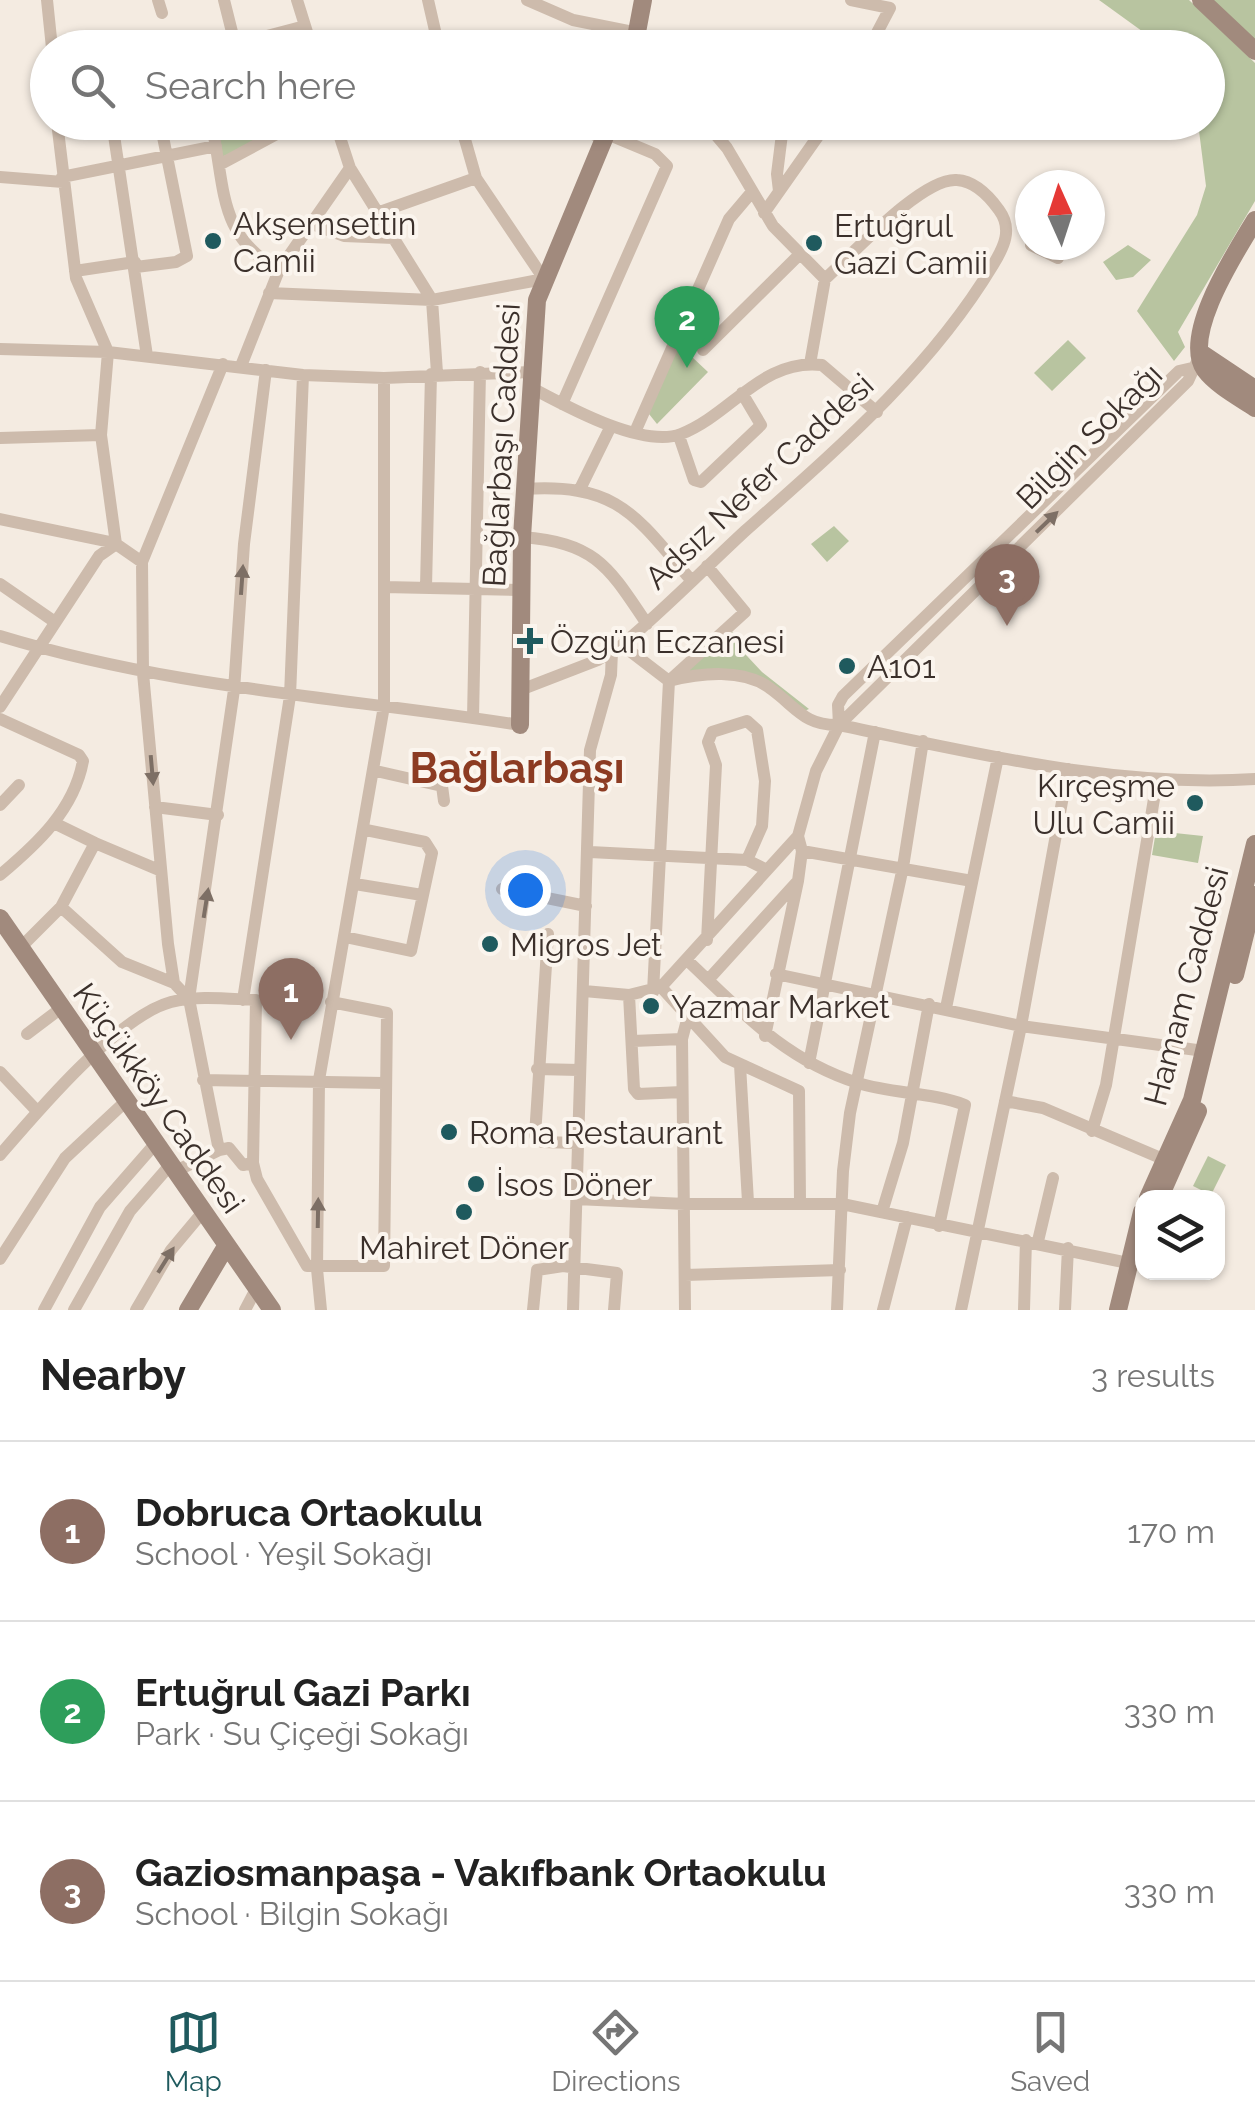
<!DOCTYPE html>
<meta charset="utf-8">
<style>
:root{--surface:#fff;--page:#f6f6f6;--text:#222;--muted:#767676;--line:#e0e0e0;--accent:#1f5a5e}
body{margin:0;font-family:Raleway,sans-serif;background:var(--page);color:var(--text)}
.controls{position:absolute;right:30px;bottom:30px;display:grid;overflow:hidden;border-radius:20px;box-shadow:0 2px 8px #0004}
.controls button{width:90px;height:90px;display:grid;place-items:center;padding:0;border:0;border-bottom:2px solid var(--line);background:var(--surface);color:var(--text);font:50px sans-serif}
.compass{position:absolute;left:1015px;top:170px;width:90px;height:90px;border-radius:50%;background:var(--surface);box-shadow:0 2px 8px #0004;rotate:357deg}
.you{position:absolute;left:525px;top:890px;width:35px;height:35px;margin:-25px;border:8px solid #fff;border-radius:50%;background:#1a73e8;box-shadow:0 0 0 15px #1a73e833}
.badge{display:grid;place-items:center;width:65px;height:65px;border-radius:50%;background:var(--accent);color:#fff;font-size:32px;font-weight:700}
.pin{position:absolute;translate:-50% -82px;filter:drop-shadow(0 2px 5px #0008)}
.pin::after{content:'';position:absolute;top:52px;width:35px;height:30px;background:inherit;clip-path:polygon(0 0,100% 0,50% 100%)}
.list{margin:0;padding:0;list-style:none}
h2{display:flex;justify-content:space-between;align-items:center;height:130px;margin:0;padding:0 40px;font-size:42px}
h2 small{font-size:32px;font-weight:400;color:var(--muted)}
.list li{display:grid;grid-template-columns:65px 1fr auto;gap:30px;align-items:center;box-sizing:border-box;height:180px;padding:0 40px;border-top:2px solid var(--line)}
.list b{display:block;font-size:38px;white-space:nowrap}
.list p{margin:0;font-size:32px;white-space:nowrap;color:var(--muted)}
.list em{font-size:32px;font-style:normal;color:var(--muted)}
.icon{flex:none;width:55px;height:55px;fill:none;stroke:currentColor;stroke-width:2;stroke-linecap:round;stroke-linejoin:round}
.map{position:relative;flex:none;width:1255px;height:1310px;overflow:hidden}
.search{position:absolute;background:var(--surface);box-shadow:0 2px 8px #0004;left:30px;right:30px;top:30px;height:110px;display:flex;align-items:center;gap:25px;box-sizing:border-box;padding:0 35px;border-radius:55px;color:var(--muted);font-size:38px}
.sheet{height:670px;background:var(--surface)}
nav{display:flex;justify-content:space-around;align-items:center;box-sizing:border-box;height:140px;border-top:2px solid var(--line);background:var(--surface);font-size:28px;color:var(--muted)}
nav a{display:grid;justify-items:center;gap:5px}
nav .on{color:var(--accent)}
.map>svg:first-child{display:block}
</style>
<div class="map">
<svg width="1255" height="1310" viewBox="0 0 1255 1310">
<rect width="100%" height="100%" fill="#f4ebe1"/>
<path fill="#b8c4a0" d="M1099,0H1189L1255,63V201L1178,332L1185,347L1174,361L1137,311L1197,215L1206,186L1198,123L1208,122V48L1164,47Z
M1212,0H1255V43Z
M216,122L297,123L222,157Z
M1128,245L1151,260L1133,277L1116,280L1103,262Z
M1068,340L1086,358L1052,391L1034,373Z
M675,341L708,372L657,424L649,414Z
M834,526L849,541L827,562L811,544Z
M730,630L735,634L732,640L762,672L809,709L802,712L761,682L685,672Z
M1156,831L1203,836L1198,863L1152,855Z
M1208,1156L1226,1165L1211,1195L1193,1186Z"/>
<g fill="none" stroke-linecap="round" stroke-linejoin="round">
<path stroke="#cdbbac" stroke-width="12" d="M47,0L52,48
M158,0L162,13
M224,0L235,44
M297,0L312,48
M428,0L439,48
M527,0L573,20L638,33
M851,0L890,8L869,48
M221,48L305,26
M57,122L76,278L108,352L101,435L116,544L142,562L143,673L168,944L174,983L189,999L219,1150L176,1171
M112,122L147,356
M211,122C226,186 216,235 279,270
M335,122L350,168L432,300L437,373
M571,122L604,140
M705,122L727,148L773,226L825,279
M219,165L299,122
M0,177L63,182
M62,177L216,146
M779,191L777,174L783,126
M377,213L476,178
M764,213L828,122
M309,223L344,236L394,238
M1031,245L1058,258
M136,267L176,262L187,256L160,122
M75,271L135,262
M269,293L432,300L544,279L476,178L460,122
M0,349L108,352L303,375L384,378L530,372
M703,350L799,255
M810,364L825,279
M241,366L279,270L350,168
M530,387C564,405 642,449 681,434C732,414 762,358 822,365L877,412
M562,404L667,166L655,154L607,134
M635,432L729,219L751,193
M679,436L694,480L701,482L761,425L742,393
M0,438L101,435
M524,489C618,483 635,515 691,580
M579,491L610,428
M0,519L115,543
M522,537C596,543 608,566 647,624
M142,562L223,364
M0,584L55,622
M384,587L521,590
M426,587L431,374
M0,636C174,689 342,697 520,725
M622,645L669,681C700,673 744,668 771,689C797,708 805,726 839,725C976,753 1114,788 1255,779
M523,689L598,660L622,645C665,609 704,569 745,531C835,451 930,370 993,265C1004,247 1013,229 999,210C989,196 974,181 957,180C922,177 851,256 825,279
M0,707L99,556L116,544
M473,718L480,372
M0,719L79,755L83,761C74,810 37,844 0,875
M839,725L838,705L843,696L1179,371L1192,368
M376,771L442,786L444,801
M0,805L19,785
M155,807L218,815
M95,843L159,870
M802,851L972,881
M590,852L747,860L765,869
M355,884L422,895
M502,889L586,906
M61,907L122,962L174,983
M548,934L535,1136L542,1142L577,1143
M345,937L411,951L432,853L425,842L366,830
M707,940L716,765L708,742L712,732L747,721L757,730L765,781L762,826L747,860
M20,948L61,907L95,843L54,823
M688,961C742,1012 785,1060 858,1083C892,1094 932,1092 965,1105L939,1226
M776,974L1021,1026L1204,1051
M708,980L796,883
M661,987L725,1057L799,1091L800,1202
M584,991L629,995L661,987L798,836
M653,992L669,681L745,612L707,566
M629,995L634,1089L638,1094L682,1092
M189,999L234,690L244,544L266,370
M243,1000L290,696L303,375
M946,1008L998,757
M27,1034L60,1009
M765,1036L798,881L802,851L798,836L816,771L839,725L1188,381L1201,353
M633,1041L682,1039
M809,1063L875,732
M740,1065L748,1202
M537,1069L579,1070
M0,1072L37,1111
M203,1080L384,1083
M1005,1101L1043,1108L1163,1159
M1092,1131L1106,1085L1157,781
M219,1150L229,1148L243,1165L253,1163
M0,1155C36,1113 118,1016 171,1002C198,995 229,999 256,1000L253,1163L257,1179L307,1266H384L387,1013L331,1002
M576,1199L685,1204H842L1128,1263
M882,1212L903,1143L929,1004
M1038,1241L1053,1178
M0,1259L65,1158L125,1102
M685,1275L840,1270
M44,1310L100,1207L155,1144
M74,1310L130,1211L171,1164
M136,1310L171,1250L202,1213
M245,1310L256,1289
M321,1310L317,1269L319,1080L384,706V378
M533,1310L537,1270L563,1266L617,1273L614,1310
M573,1310L590,750L611,675L612,651
M685,1310L682,1039L687,1020
M837,1310L843,1171L850,1113L903,867L923,741
M883,1310L907,1217
M961,1310L1021,1026L1068,769
M1024,1310L1026,1240
M1065,1310L1068,1248"/>
<path stroke="#a18a7d" stroke-width="18" d="M1201,0L1255,51
M634,48L643,0
M1255,220C1236,252 1181,335 1205,370C1216,385 1240,398 1255,408
M1201,353L1255,389
M520,725L522,537L537,300L611,122
M0,918L272,1310
M1235,975L1255,895
M1162,1192L1198,1111
M1148,1198L1192,1100L1255,844
M188,1310L225,1248
M1118,1310L1142,1212"/>
</g>
<defs><path id="oneway-solid" d="M-6-.8H1V-3.2L6.5 0L1 3.2V.8H-6Z" transform="scale(2.5)"/></defs>
<g fill="#7d6f65">
<use href="#oneway-solid" transform="translate(1047 522) rotate(-44)"/>
<use href="#oneway-solid" transform="translate(242 580) rotate(-86)"/>
<use href="#oneway-solid" transform="translate(152 770) rotate(85)"/>
<use href="#oneway-solid" transform="translate(206 903) rotate(-81)"/>
<use href="#oneway-solid" transform="translate(318 1213) rotate(-89)"/>
<use href="#oneway-solid" transform="translate(166 1260) rotate(-58)"/>
</g>
<g fill="#1f5a5e" stroke="#fbf5ee" stroke-width="4">
<circle cx="213" cy="241" r="10"/>
<circle cx="814" cy="243" r="10"/>
<path d="M525 626h10v10h10v10h-10v10h-10v-10h-10v-10h10z"/>
<circle cx="847" cy="666" r="10"/>
<circle cx="1195" cy="803" r="10"/>
<circle cx="490" cy="944" r="10"/>
<circle cx="651" cy="1006" r="10"/>
<circle cx="449" cy="1132" r="10"/>
<circle cx="476" cy="1184" r="10"/>
<circle cx="464" cy="1212" r="10"/>
</g>
<g text-anchor="middle" dominant-baseline="central" stroke-width="8" stroke-linejoin="round" paint-order="stroke">
<g font-size="32" fill="#3b302b" stroke="#fbf5ee" text-anchor="start">
<text x="233" y="223">Akşemsettin<tspan x="233" dy="37">Camii</tspan></text>
<text x="834" y="225">Ertuğrul<tspan x="834" dy="37">Gazi Camii</tspan></text>
<text x="550" y="641">Özgün Eczanesi</text>
<text x="867" y="666">A101</text>
<text x="1175" y="785" text-anchor="end">Kırçeşme<tspan x="1175" dy="37">Ulu Camii</tspan></text>
<text x="510" y="944">Migros Jet</text>
<text x="671" y="1006">Yazmar Market</text>
<text x="469" y="1132">Roma Restaurant</text>
<text x="496" y="1184">İsos Döner</text>
<text x="464" y="1247" text-anchor="middle">Mahiret Döner</text>
</g>
<g font-size="32" fill="#3b302b" stroke="#fbf5ee">
<text transform="translate(1089 436) rotate(-45)">Bilgin Sokağı</text>
<text transform="translate(501 445) rotate(-87)">Bağlarbaşı Caddesi</text>
<text transform="translate(759 481) rotate(-43)">Adsız Nefer Caddesi</text>
<text transform="translate(1186 986) rotate(-75)">Hamam Caddesi</text>
<text transform="translate(159 1098) rotate(55)">Küçükköy Caddesi</text>
</g>
<g font-size="42" font-weight="bold" fill="#8c3b22" stroke="#fbf5ee">
<text x="517" y="768">Bağlarbaşı</text>
</g>
</g>
</svg>
<div class="controls">
<button><svg class="icon" aria-label="layers" viewBox="0 0 24 24"><path d="M12 4l9 5-9 5-9-5zM3 14l9 5 9-5"/></svg></button>
</div>
<svg class="compass" viewBox="-18 -18 36 36"><path d="M0-13l5 13h-10z" fill="#e53935"/><path d="M0 13l5-13h-10z" fill="#767676"/></svg>
<div class="you"></div>
<div class="pin badge" style="left:291px;top:1040px;background:#8d6e63">1</div>
<div class="pin badge" style="left:687px;top:368px;background:#2e9e5b">2</div>
<div class="pin badge" style="left:1007px;top:626px;background:#8d6e63">3</div>
<div class="search"><svg class="icon" aria-label="search" viewBox="0 0 24 24"><circle cx="10" cy="10" r="6"/><path d="M15 15l6 6"/></svg>Search here</div>
</div>
<section class="sheet">
<h2>Nearby<small>3 results</small></h2>
<ul class="list">
<li><span class="badge" style="background:#8d6e63">1</span><div><b>Dobruca Ortaokulu</b><p>School · Yeşil Sokağı</p></div><em>170 m</em></li>
<li><span class="badge" style="background:#2e9e5b">2</span><div><b>Ertuğrul Gazi Parkı</b><p>Park · Su Çiçeği Sokağı</p></div><em>330 m</em></li>
<li><span class="badge" style="background:#8d6e63">3</span><div><b>Gaziosmanpaşa - Vakıfbank Ortaokulu</b><p>School · Bilgin Sokağı</p></div><em>330 m</em></li>
</ul>
</section>
<nav>
<a class="on"><svg class="icon" aria-label="map" viewBox="0 0 24 24"><path d="M3 6l6-2 6 2 6-2v14l-6 2-6-2-6 2zM9 4v14M15 6v14"/></svg>Map</a>
<a><svg class="icon" aria-label="directions" viewBox="0 0 24 24"><path d="M12 3l9 9-9 9-9-9zM9 14v-3h6M13 9l2 2-2 2"/></svg>Directions</a>
<a><svg class="icon" aria-label="saved" viewBox="0 0 24 24"><path d="M7 4h10v16l-5-4-5 4z"/></svg>Saved</a>
</nav>
